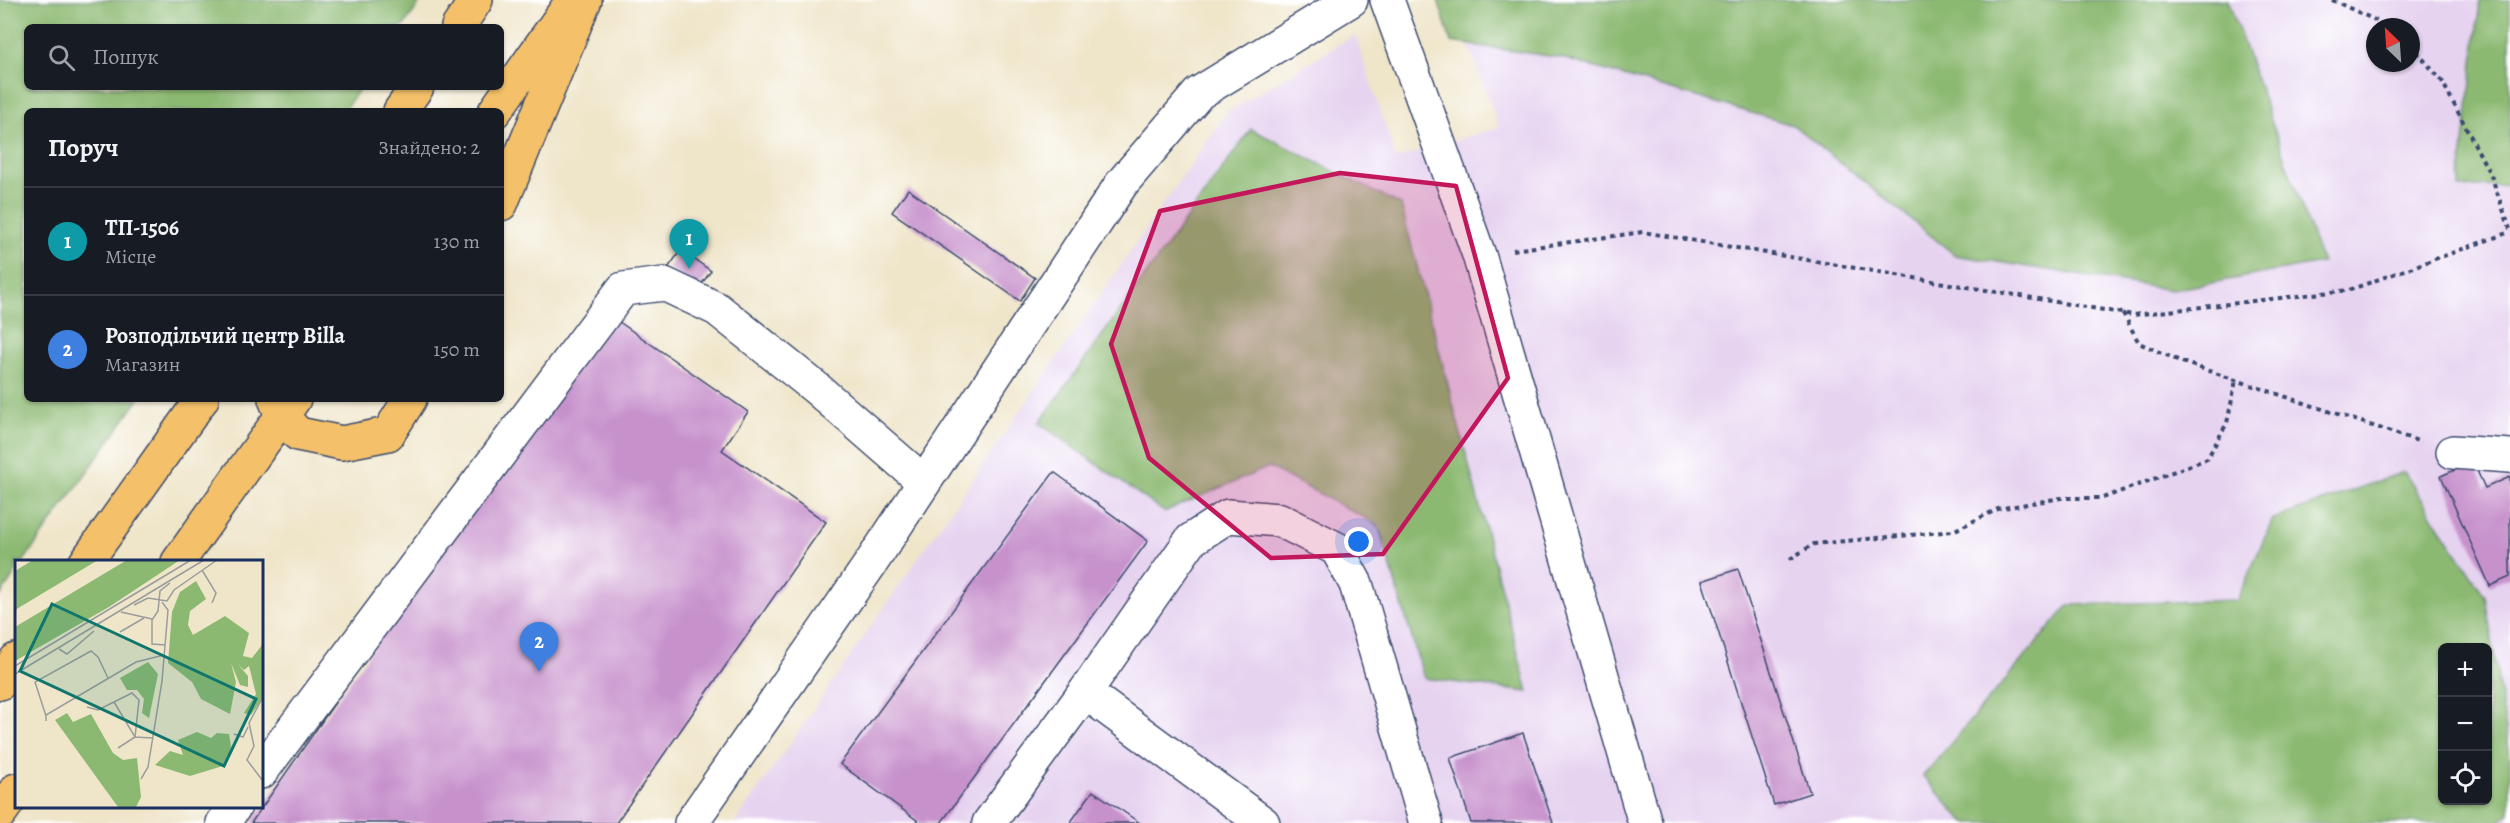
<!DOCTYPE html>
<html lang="uk">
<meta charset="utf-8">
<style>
:root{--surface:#171b24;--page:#242831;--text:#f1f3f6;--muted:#9ea1a6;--line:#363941;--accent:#d690ce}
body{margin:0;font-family:Alegreya,serif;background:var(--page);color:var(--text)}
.controls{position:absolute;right:18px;bottom:18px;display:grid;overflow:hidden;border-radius:9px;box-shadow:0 2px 4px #0004}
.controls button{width:54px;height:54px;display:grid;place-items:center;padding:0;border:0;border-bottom:2px solid var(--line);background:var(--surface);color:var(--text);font:30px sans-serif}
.compass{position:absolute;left:2366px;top:18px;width:54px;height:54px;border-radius:50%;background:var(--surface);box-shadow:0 2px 4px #0004;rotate:335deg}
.you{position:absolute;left:1359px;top:542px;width:21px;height:21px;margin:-15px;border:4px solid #fff;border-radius:50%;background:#1a73e8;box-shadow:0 0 0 9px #1a73e833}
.badge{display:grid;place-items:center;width:39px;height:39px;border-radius:50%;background:var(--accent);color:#fff;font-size:20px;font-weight:700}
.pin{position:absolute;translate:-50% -50px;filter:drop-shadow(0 2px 3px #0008)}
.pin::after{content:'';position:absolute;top:32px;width:21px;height:18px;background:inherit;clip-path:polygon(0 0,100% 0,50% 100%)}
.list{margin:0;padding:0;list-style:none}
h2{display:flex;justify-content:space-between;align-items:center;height:78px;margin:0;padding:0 24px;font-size:26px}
h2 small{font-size:20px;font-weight:400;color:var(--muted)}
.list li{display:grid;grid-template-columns:39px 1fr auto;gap:18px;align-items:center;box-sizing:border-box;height:108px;padding:0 24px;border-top:2px solid var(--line)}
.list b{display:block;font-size:22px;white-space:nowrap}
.list p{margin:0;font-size:20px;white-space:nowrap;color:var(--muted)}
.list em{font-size:20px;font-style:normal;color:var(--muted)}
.icon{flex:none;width:33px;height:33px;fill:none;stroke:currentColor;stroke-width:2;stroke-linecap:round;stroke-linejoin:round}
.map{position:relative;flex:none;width:2510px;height:823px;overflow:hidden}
.search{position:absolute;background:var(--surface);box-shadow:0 2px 4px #0004;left:24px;top:24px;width:480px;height:66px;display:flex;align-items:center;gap:15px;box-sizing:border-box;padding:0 21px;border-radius:9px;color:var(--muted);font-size:22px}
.panel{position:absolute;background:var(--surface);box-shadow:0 2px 4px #0004;left:24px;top:108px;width:480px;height:294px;border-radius:9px}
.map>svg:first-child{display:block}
</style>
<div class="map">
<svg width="2510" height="823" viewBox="0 0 2510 823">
<rect width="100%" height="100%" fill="#fff"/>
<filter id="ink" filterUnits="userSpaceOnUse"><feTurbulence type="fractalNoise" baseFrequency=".0167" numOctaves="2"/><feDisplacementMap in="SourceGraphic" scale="12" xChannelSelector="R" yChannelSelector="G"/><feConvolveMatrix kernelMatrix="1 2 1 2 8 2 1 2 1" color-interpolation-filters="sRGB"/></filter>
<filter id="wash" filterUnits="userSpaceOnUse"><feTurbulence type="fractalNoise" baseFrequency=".008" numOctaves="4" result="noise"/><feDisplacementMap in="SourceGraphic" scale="24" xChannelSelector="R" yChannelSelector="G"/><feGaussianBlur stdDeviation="1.35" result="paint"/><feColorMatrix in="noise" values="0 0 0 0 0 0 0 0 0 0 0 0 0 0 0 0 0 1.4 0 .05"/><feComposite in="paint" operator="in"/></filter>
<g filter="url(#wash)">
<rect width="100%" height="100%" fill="#efe5c9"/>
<path fill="#e6d3f0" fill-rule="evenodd" d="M1452,0H2510V823H735L1227,112L1355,35L1396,159L1499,127ZM2375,27H2411V63H2375ZM2442,648H2488V800H2442Z"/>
<path fill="#8cb972" stroke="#547468" stroke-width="1.5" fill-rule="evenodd" d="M0,0H422L403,27H27V87H361L343,111H27V399H139L23,562H16V572L0,596Z
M1438,0H2228L2322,263L2172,290L1955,255L1793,125L1562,58L1451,42Z
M2480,0H2510V185L2459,188Z
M1251,129L1401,205L1528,692L1424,678L1378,525L1269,467L1164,512L1039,423Z
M2404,472L2485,596L2510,755V813L2499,823H1965L1923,776L2069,605L2237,600L2273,519ZM2442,648H2488V800H2442Z"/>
<g id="blocks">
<path fill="#c792cc" d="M908,189L1035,278L1020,301L892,212Z
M681,250L711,271L698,289L668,268Z
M615,319L748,412L722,450L826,522L616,823H251L582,349Z
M2473,462L2485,488L2510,477V577L2490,586L2441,476Z
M1054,472L1148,541L941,823H921L840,764Z
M1738,569L1810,793L1774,805L1702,581Z
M1523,733L1553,823H1471L1450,758Z
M1093,791L1140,823H1070Z"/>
</g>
</g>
<g filter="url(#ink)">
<use href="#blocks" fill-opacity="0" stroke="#3b4a6e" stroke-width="1.5"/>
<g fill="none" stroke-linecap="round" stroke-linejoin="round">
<g stroke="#3b4a6e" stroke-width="36">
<path id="minor" d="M1387,0L1479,255L1645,823
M2453,452L2510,456
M1085,692L1263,823
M261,772L623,289L664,284L717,309L816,388L924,482
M223,823L235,806
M691,823L873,560L1122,183L1199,93L1351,0
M989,823L1085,692L1191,540L1228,516L1280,520L1337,549L1356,584L1426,823"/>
</g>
<g stroke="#3b4a6e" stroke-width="36">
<path id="highway" d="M458,27L476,0
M400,111L417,87
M495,111L568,7
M501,204L585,0
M275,399L282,416L298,434L342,443L388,434L410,399
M86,562L202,399
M178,562L294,399
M0,683L16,660
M0,813L16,790"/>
</g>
<path stroke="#3b4a6e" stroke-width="4" stroke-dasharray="4.5 4.5" stroke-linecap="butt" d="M2332,0L2390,27
M2411,45L2442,81L2492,178L2510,229
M1513,250L1643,232L2133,315L2349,290L2510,232
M2123,313L2139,343L2182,362L2421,442
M1790,559L1814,544L1953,531L1998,509L2061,498H2103L2207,459L2227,423L2236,380"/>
<use href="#minor" stroke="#fff" stroke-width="33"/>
<use href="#highway" stroke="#f4c16a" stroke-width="33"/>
</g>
</g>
<path fill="#c2185b" fill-opacity="0.2" stroke="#c2185b" stroke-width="4.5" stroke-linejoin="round" d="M1340,173L1456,186L1508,378L1383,554L1271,558L1149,458L1111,344L1160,211Z"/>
<g transform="translate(15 560)">
<rect width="248" height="248" fill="#efe5c9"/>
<path d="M18,0H83L0,50V11ZM112,0H165L94,47L0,101V67ZM181,21L191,39L175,51L173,65L178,75L210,56L234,73L228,96L237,98L247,85V139L236,155L229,153L241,134L234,106L229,110L222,103L233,116V127L225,125L216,103L221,122L215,154L186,139L177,122L153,103L157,52L165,32ZM133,102L143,114L134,158L127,153L129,139L122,130H112L105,118ZM52,153L58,162L76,154L98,193L108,200L122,198L126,237L121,247H103L40,160ZM182,172L196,178L202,173L214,174L216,187L211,205L175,216L140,205L155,191L168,195L163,180Z" fill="#8cb972"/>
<path fill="none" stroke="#9a9c9e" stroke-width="1.5" d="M187,10L201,33L197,43M119,45L133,38L152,41L159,30L202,0M106,52L137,59M105,72L129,58M150,85L137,84V60L143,51L145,31L155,23M44,89L52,94L79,71M0,106L176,0M0,114L189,0M248,137L234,163L239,186L232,200L248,221M99,142L120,177L138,178M72,147L83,150L117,133L124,140L120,177L103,188M31,156L20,122L76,91L83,97L93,118M31,161V155L121,102L149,95M219,174L228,177L233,167M126,219L133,207L147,121L153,50L147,42"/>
<path fill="#0f766e" fill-opacity="0.15" stroke="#0f766e" stroke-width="3" d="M37,44L241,139L209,206L5,111Z"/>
<rect width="248" height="248" fill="none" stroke="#1b2f5e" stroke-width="3"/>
</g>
</svg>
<div class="controls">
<button>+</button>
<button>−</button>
<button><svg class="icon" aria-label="locate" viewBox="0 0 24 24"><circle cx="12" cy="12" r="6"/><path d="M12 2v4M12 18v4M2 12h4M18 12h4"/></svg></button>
</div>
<svg class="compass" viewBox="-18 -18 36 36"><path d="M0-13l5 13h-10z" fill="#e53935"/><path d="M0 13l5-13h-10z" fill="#9ea1a6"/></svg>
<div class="you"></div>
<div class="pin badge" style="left:689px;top:269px;background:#0f9aa8">1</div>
<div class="pin badge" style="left:539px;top:672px;background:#3f7fe0">2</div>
<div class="search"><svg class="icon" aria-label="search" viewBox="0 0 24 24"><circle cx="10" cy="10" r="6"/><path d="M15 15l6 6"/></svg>Пошук</div>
<section class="panel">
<h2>Поруч<small>Знайдено: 2</small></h2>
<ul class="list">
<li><span class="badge" style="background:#0f9aa8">1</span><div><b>ТП-1506</b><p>Місце</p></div><em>130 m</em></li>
<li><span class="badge" style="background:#3f7fe0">2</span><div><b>Розподільчий центр Billa</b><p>Магазин</p></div><em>150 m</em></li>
</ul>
</section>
</div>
